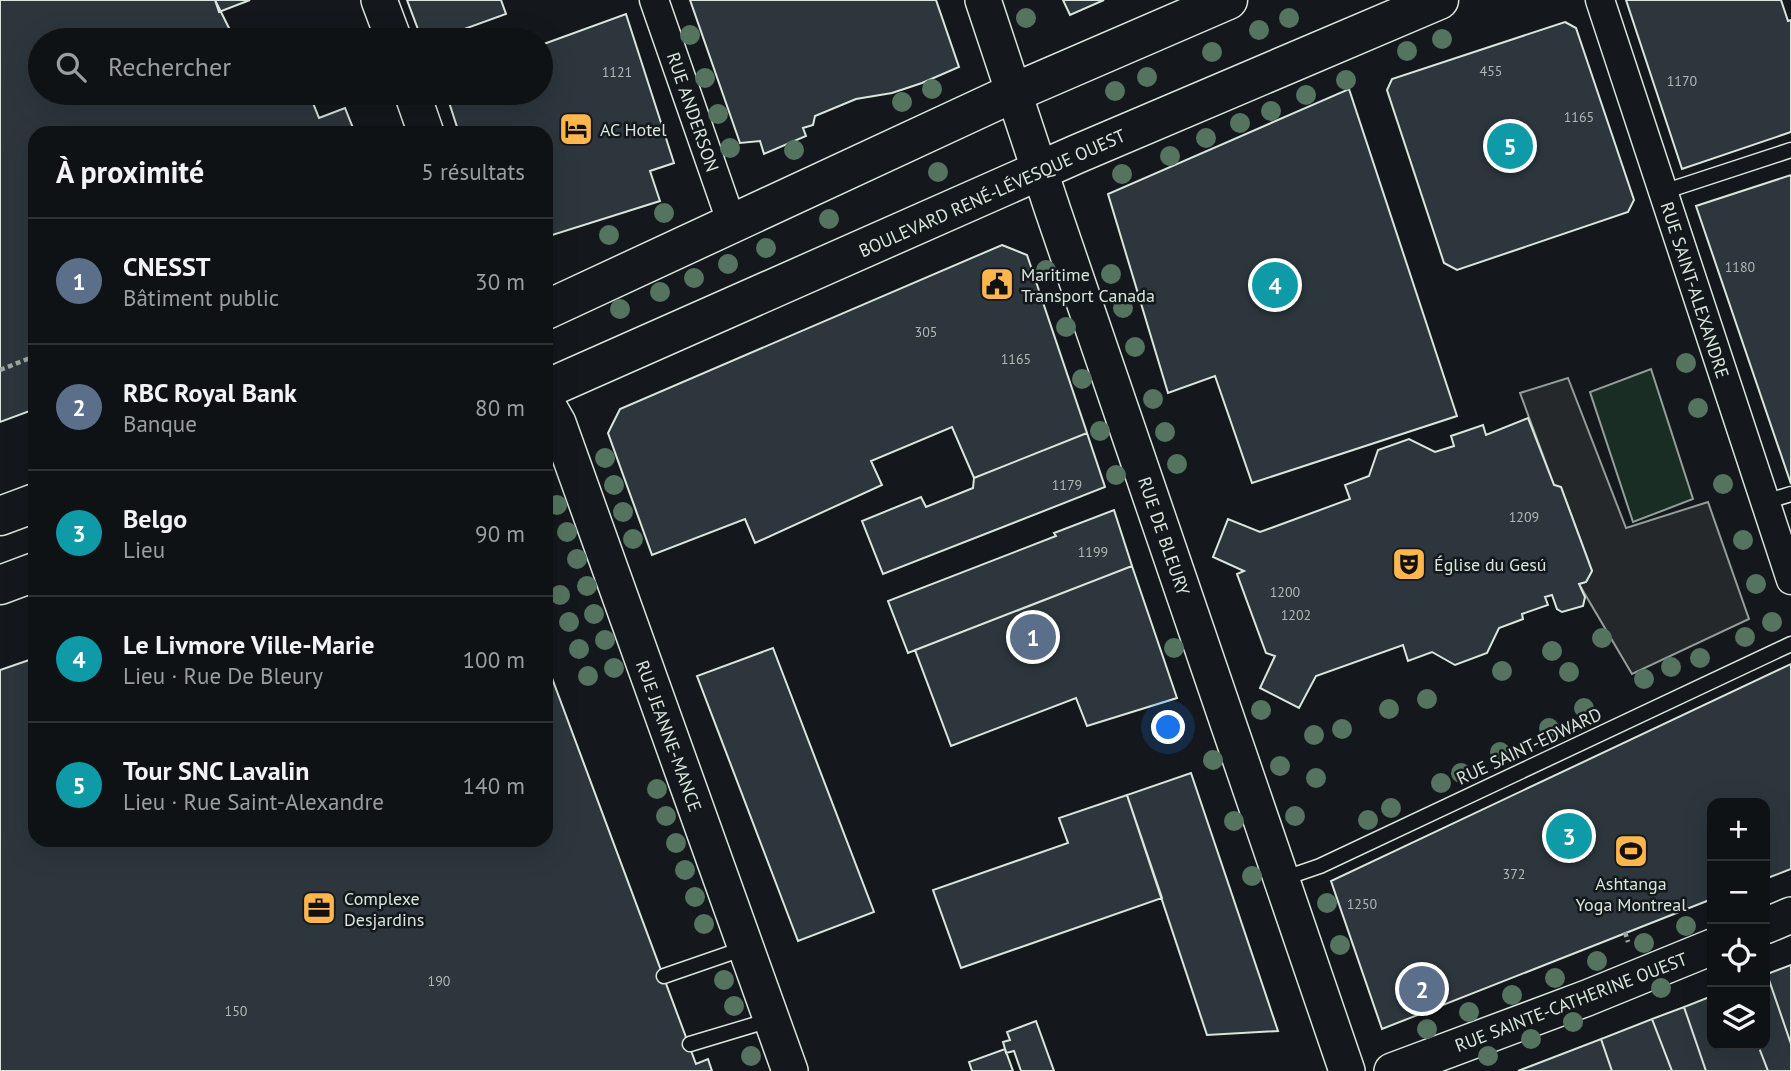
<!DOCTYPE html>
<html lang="fr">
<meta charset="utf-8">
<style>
:root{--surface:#0f1215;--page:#1d2022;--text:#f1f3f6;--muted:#9b9ea0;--line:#2f3234;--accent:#db2777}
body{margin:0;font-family:"PT Sans",sans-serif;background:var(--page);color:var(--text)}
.controls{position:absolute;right:21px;bottom:21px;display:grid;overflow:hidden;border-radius:14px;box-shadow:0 7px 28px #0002}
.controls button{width:63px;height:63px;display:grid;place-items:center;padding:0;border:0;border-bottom:2px solid var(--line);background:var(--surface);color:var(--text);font:35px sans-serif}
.you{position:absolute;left:1169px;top:728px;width:24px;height:24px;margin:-18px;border:5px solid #fff;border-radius:50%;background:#1a73e8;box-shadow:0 0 0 10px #1a73e833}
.badge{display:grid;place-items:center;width:46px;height:46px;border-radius:50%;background:var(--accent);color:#fff;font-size:23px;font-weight:700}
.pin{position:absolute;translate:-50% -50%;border:4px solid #fff;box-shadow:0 2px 7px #0006}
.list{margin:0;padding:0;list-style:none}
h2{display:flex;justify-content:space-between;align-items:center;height:91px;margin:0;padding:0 28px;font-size:30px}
h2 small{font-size:23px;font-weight:400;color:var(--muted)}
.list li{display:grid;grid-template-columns:46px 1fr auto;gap:21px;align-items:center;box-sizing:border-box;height:126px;padding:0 28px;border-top:2px solid var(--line)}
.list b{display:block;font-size:26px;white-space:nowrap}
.list p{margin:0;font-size:23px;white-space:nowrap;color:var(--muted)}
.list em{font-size:23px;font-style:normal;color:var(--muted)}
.icon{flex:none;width:38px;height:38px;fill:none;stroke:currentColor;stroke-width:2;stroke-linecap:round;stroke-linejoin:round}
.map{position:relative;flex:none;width:1791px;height:1071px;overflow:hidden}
.search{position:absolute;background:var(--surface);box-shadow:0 7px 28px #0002;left:28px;top:28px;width:525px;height:77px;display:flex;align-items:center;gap:18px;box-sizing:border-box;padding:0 24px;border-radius:38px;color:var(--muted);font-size:26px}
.panel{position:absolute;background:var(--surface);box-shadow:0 7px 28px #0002;left:28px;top:126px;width:525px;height:721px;border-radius:21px}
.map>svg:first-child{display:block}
</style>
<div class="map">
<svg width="1791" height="1071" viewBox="0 0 1791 1071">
<rect width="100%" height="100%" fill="#14181c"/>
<path fill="#1a2d24" stroke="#939e99" stroke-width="2" d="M1651,369L1693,499L1633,522L1590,392Z"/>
<path fill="#24282b" stroke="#939e99" stroke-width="2" d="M1568,378L1626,528L1708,502L1749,619L1632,674L1579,584L1586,582L1592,571L1561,487L1554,485L1520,393Z"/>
<path fill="#2c363c" stroke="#d8e6dc" stroke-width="2" d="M0,0H215L235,40H40V93H309L319,118L345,108L355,133H35V409L0,422Z
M215,0H250L219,12Z
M407,0H501L506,14L434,40H422Z
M690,0H936L959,67L922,83L892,93L856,99L815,116L813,125L803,128L806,136L764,154L760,141L740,143Z
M1063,0H1104L1070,15Z
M1626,0H1781L1788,21L1791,20V132L1682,169Z
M626,14L674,163L650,171L660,201L546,237V133H459L446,93H541V45Z
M1565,22L1576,28L1634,200L1628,212L1457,270L1444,263L1387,90L1392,79Z
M1349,89L1457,416L1252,483L1215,376L1168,393L1108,194Z
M1791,175V484L1696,206Z
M1002,245L1027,255L1087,433L974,478L952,427L871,461L882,485L755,543L745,519L652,555L608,433L620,409Z
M1528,418L1554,485L1561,487L1592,571L1586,582L1579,584L1585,597L1583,606L1562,612L1557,609L1552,595L1545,597L1548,605L1522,614L1523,619L1499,628L1487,653L1455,665L1432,652L1408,661L1403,645L1316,676L1299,708L1260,688L1275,656L1266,653L1237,574L1244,571L1213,557L1228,519L1260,532L1350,499L1345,485L1369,476L1378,450L1409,439L1435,452L1454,446L1451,436L1483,425L1486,435Z
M1087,433L1105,487L883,574L862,521L921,497L926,507L973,488L974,478Z
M1114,510L1132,566L908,653L888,601L1056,536L1054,533Z
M1132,566L1177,698L1087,726L1076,698L951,746L915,650Z
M773,648L874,912L798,941L697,676Z
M35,658V840H546V662L696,1064L708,1059L712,1071H0V670Z
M1791,664V869L1765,879V803H1712V899L1382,1029L1331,881Z
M1191,773L1278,1031L1207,1035L1127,795Z
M1127,795L1162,898L961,968L933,890L1068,843L1059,818Z
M1791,965V1044L1767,974Z
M1767,974L1791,1044V1071H1768L1758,1045H1765V975Z
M1712,996V1045H1758L1768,1071H1706L1684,1007Z
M1684,1007L1706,1071H1672L1652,1019Z
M1652,1019L1672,1071H1612L1601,1039Z
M1036,1021L1054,1071H1021L1014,1051L1006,1053L1005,1049L1003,1042L1010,1040L1007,1032Z
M1601,1039L1612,1071H1518Z
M1005,1049L1013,1071H972L969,1062Z"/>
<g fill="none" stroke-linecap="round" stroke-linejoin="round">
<g stroke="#d8e6dc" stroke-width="17">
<path id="service" d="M1663,192L1791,150
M1765,502L1791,494
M1282,879L1320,866L1791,644
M664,976L745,948
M690,1044L770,1020"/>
</g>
<g stroke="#d8e6dc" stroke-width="31">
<path id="minor" d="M654,0L732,224
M1600,0L1791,580"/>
</g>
<g stroke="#d8e6dc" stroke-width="38">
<path id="tertiary" d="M379,0L394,40
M983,0L1053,211L1347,1071
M412,93L426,133
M546,402L558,423L790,1071
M1765,926L1791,915
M1392,1071L1587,998L1712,947"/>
</g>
<g stroke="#d8e6dc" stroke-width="41">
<path id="secondary" d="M546,310L1013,93L1228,0
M546,389L1077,154L1439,0
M0,516L35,503
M0,585L35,572"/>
</g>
<path stroke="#9da8a2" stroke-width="4.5" stroke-dasharray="5 3.5" stroke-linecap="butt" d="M0,370L35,356
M1625,932L1628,942"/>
<use href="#service" stroke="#14181c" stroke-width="14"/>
<use href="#minor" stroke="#14181c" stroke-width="28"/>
<use href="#tertiary" stroke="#14181c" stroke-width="35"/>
<use href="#secondary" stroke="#14181c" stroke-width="38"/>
</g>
<g fill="#55745f">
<circle cx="1026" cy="18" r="10"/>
<circle cx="1289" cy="18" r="10"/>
<circle cx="1259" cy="30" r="10"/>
<circle cx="690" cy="35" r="10"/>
<circle cx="1442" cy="39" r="10"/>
<circle cx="1407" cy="51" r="10"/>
<circle cx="1212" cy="52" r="10"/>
<circle cx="1147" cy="77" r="10"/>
<circle cx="705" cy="78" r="10"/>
<circle cx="1346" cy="80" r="10"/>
<circle cx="932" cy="89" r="10"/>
<circle cx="1115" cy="91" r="10"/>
<circle cx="1306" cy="95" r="10"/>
<circle cx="902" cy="102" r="10"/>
<circle cx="1271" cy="111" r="10"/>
<circle cx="718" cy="114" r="10"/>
<circle cx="1240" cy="123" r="10"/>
<circle cx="1206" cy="138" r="10"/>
<circle cx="730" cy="148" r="10"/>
<circle cx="794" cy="150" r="10"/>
<circle cx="1170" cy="156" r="10"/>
<circle cx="938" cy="172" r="10"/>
<circle cx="1122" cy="174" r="10"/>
<circle cx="664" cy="213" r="10"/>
<circle cx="829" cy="219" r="10"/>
<circle cx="609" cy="235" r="10"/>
<circle cx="766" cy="248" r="10"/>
<circle cx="728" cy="264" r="10"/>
<circle cx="1046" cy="270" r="10"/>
<circle cx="1111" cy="274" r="10"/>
<circle cx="694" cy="278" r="10"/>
<circle cx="660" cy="292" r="10"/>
<circle cx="1123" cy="308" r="10"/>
<circle cx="620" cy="309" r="10"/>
<circle cx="1066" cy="327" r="10"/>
<circle cx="1135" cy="347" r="10"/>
<circle cx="1686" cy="363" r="10"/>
<circle cx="1082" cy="379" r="10"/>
<circle cx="1153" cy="399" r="10"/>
<circle cx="1698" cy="408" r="10"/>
<circle cx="1100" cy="431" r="10"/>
<circle cx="1165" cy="432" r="10"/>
<circle cx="605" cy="458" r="10"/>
<circle cx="1177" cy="464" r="10"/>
<circle cx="1116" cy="475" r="10"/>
<circle cx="1723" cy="484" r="10"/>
<circle cx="614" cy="485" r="10"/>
<circle cx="557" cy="505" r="10"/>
<circle cx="623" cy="512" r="10"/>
<circle cx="567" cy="532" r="10"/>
<circle cx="633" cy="539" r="10"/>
<circle cx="1743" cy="540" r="10"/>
<circle cx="577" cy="559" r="10"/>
<circle cx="1756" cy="584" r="10"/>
<circle cx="587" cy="586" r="10"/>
<circle cx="560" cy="595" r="10"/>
<circle cx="594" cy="614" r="10"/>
<circle cx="569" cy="622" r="10"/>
<circle cx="1772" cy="622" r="10"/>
<circle cx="1745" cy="637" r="10"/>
<circle cx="1602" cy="638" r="10"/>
<circle cx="605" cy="640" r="10"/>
<circle cx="1174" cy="648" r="10"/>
<circle cx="579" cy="649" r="10"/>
<circle cx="1552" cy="651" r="10"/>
<circle cx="1700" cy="658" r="10"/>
<circle cx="1671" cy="667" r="10"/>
<circle cx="614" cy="668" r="10"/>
<circle cx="1502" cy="671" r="10"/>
<circle cx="1569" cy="672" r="10"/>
<circle cx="588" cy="676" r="10"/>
<circle cx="1644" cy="679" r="10"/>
<circle cx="1427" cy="699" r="10"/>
<circle cx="1584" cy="708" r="10"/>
<circle cx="1389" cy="709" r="10"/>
<circle cx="1261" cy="710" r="10"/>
<circle cx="1549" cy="728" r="10"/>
<circle cx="1342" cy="729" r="10"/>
<circle cx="1314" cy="735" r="10"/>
<circle cx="1500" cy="752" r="10"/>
<circle cx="1213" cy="760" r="10"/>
<circle cx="1280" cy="766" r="10"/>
<circle cx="1461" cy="773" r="10"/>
<circle cx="1316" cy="778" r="10"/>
<circle cx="1441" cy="783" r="10"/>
<circle cx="657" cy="789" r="10"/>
<circle cx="1391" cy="808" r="10"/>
<circle cx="666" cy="816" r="10"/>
<circle cx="1295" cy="816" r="10"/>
<circle cx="1368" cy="820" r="10"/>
<circle cx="1234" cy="821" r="10"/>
<circle cx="676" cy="843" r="10"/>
<circle cx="685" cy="870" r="10"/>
<circle cx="1252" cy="876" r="10"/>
<circle cx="695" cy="897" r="10"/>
<circle cx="1327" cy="903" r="10"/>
<circle cx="704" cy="924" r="10"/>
<circle cx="1686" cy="926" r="10"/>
<circle cx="1644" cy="943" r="10"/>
<circle cx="1340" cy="945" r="10"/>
<circle cx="1597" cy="961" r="10"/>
<circle cx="1555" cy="978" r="10"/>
<circle cx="724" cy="980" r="10"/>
<circle cx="1661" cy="988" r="10"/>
<circle cx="1512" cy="995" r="10"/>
<circle cx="734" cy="1006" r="10"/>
<circle cx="1469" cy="1012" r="10"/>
<circle cx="1573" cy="1022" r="10"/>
<circle cx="1427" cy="1029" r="10"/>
<circle cx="1531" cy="1039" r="10"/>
<circle cx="751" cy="1056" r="10"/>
<circle cx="1488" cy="1056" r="10"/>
</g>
<defs>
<g id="hotel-square" transform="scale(1.75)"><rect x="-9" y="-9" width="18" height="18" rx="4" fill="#ffb74d" stroke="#14181c"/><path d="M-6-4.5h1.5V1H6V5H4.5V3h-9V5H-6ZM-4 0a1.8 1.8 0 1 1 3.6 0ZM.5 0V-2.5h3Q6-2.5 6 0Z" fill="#111"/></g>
<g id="civic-square" transform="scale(1.75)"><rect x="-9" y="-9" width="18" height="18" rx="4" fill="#ffb74d" stroke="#14181c"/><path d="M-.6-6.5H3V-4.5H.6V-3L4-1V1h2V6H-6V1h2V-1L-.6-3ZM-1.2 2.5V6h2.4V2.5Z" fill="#111"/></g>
<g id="theatre-square" transform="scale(1.75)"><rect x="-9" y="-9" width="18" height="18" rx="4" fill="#ffb74d" stroke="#14181c"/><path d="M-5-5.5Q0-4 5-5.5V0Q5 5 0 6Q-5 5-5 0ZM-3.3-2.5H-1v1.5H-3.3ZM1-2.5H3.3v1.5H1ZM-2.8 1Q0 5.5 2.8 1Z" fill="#111"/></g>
<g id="stadium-square" transform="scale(1.75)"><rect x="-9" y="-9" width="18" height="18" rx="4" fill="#ffb74d" stroke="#14181c"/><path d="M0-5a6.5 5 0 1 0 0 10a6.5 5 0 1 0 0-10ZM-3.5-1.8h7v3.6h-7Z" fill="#111"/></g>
<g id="office-square" transform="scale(1.75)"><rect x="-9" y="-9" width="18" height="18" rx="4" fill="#ffb74d" stroke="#14181c"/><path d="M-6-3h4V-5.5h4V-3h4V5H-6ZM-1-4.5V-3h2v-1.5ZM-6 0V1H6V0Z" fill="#111"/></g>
</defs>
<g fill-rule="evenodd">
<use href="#hotel-square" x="576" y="129"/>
<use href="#civic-square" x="997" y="284"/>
<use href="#theatre-square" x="1409" y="564"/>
<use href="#stadium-square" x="1631" y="851"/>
<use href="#office-square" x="319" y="908"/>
</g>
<g text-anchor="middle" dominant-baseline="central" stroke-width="5" stroke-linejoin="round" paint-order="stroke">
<g font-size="14" fill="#adbab4">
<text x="1491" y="71">455</text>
<text x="617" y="72">1121</text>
<text x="1682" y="81">1170</text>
<text x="1579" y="117">1165</text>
<text x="1740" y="267">1180</text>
<text x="926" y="332">305</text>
<text x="1016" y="359">1165</text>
<text x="1067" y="485">1179</text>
<text x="1524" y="517">1209</text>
<text x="1093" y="552">1199</text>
<text x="1285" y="592">1200</text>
<text x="1296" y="615">1202</text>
<text x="1514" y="874">372</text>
<text x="1362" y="904">1250</text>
<text x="439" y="981">190</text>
<text x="236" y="1011">150</text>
</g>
<g font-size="18" fill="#d8e6dc" stroke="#14181c">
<text transform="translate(693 112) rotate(71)">RUE ANDERSON</text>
<text transform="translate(992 193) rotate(-24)">BOULEVARD RENÉ-LÉVESQUE OUEST</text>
<text transform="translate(1695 290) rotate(72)">RUE SAINT-ALEXANDRE</text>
<text transform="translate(1164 536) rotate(71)">RUE DE BLEURY</text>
<text transform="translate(669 736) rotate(70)">RUE JEANNE-MANCE</text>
<text transform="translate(1529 746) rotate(-25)">RUE SAINT-EDWARD</text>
<text transform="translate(1571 1002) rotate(-21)">RUE SAINTE-CATHERINE OUEST</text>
</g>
<g font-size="18" fill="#d8e6dc" stroke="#14181c" text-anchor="start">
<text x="600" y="129">AC Hotel</text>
<text x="1021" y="274">Maritime<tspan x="1021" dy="21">Transport Canada</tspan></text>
<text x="1434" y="564">Église du Gesú</text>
<text x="1631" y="883" text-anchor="middle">Ashtanga<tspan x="1631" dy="21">Yoga Montreal</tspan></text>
<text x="344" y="898">Complexe<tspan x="344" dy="21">Desjardins</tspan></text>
</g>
</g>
</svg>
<div class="controls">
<button>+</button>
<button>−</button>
<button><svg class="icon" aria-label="locate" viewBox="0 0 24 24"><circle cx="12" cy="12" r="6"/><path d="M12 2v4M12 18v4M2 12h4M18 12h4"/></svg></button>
<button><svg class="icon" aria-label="layers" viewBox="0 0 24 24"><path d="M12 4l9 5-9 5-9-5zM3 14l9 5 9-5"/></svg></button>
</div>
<div class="you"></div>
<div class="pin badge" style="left:1033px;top:637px;background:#5c6f8a">1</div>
<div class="pin badge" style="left:1422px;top:989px;background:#5c6f8a">2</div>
<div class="pin badge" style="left:1569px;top:836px;background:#0f9aa8">3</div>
<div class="pin badge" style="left:1275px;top:285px;background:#0f9aa8">4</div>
<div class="pin badge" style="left:1510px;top:146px;background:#0f9aa8">5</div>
<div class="search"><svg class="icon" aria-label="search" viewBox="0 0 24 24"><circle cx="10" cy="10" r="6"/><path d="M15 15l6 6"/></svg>Rechercher</div>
<section class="panel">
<h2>À proximité<small>5 résultats</small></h2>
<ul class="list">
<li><span class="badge" style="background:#5c6f8a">1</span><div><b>CNESST</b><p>Bâtiment public</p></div><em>30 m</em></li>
<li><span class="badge" style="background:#5c6f8a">2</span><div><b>RBC Royal Bank</b><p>Banque</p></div><em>80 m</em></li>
<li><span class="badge" style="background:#0f9aa8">3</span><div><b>Belgo</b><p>Lieu</p></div><em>90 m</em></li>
<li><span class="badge" style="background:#0f9aa8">4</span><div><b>Le Livmore Ville-Marie</b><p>Lieu · Rue De Bleury</p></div><em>100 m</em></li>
<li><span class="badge" style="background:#0f9aa8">5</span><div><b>Tour SNC Lavalin</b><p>Lieu · Rue Saint-Alexandre</p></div><em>140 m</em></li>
</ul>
</section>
</div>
